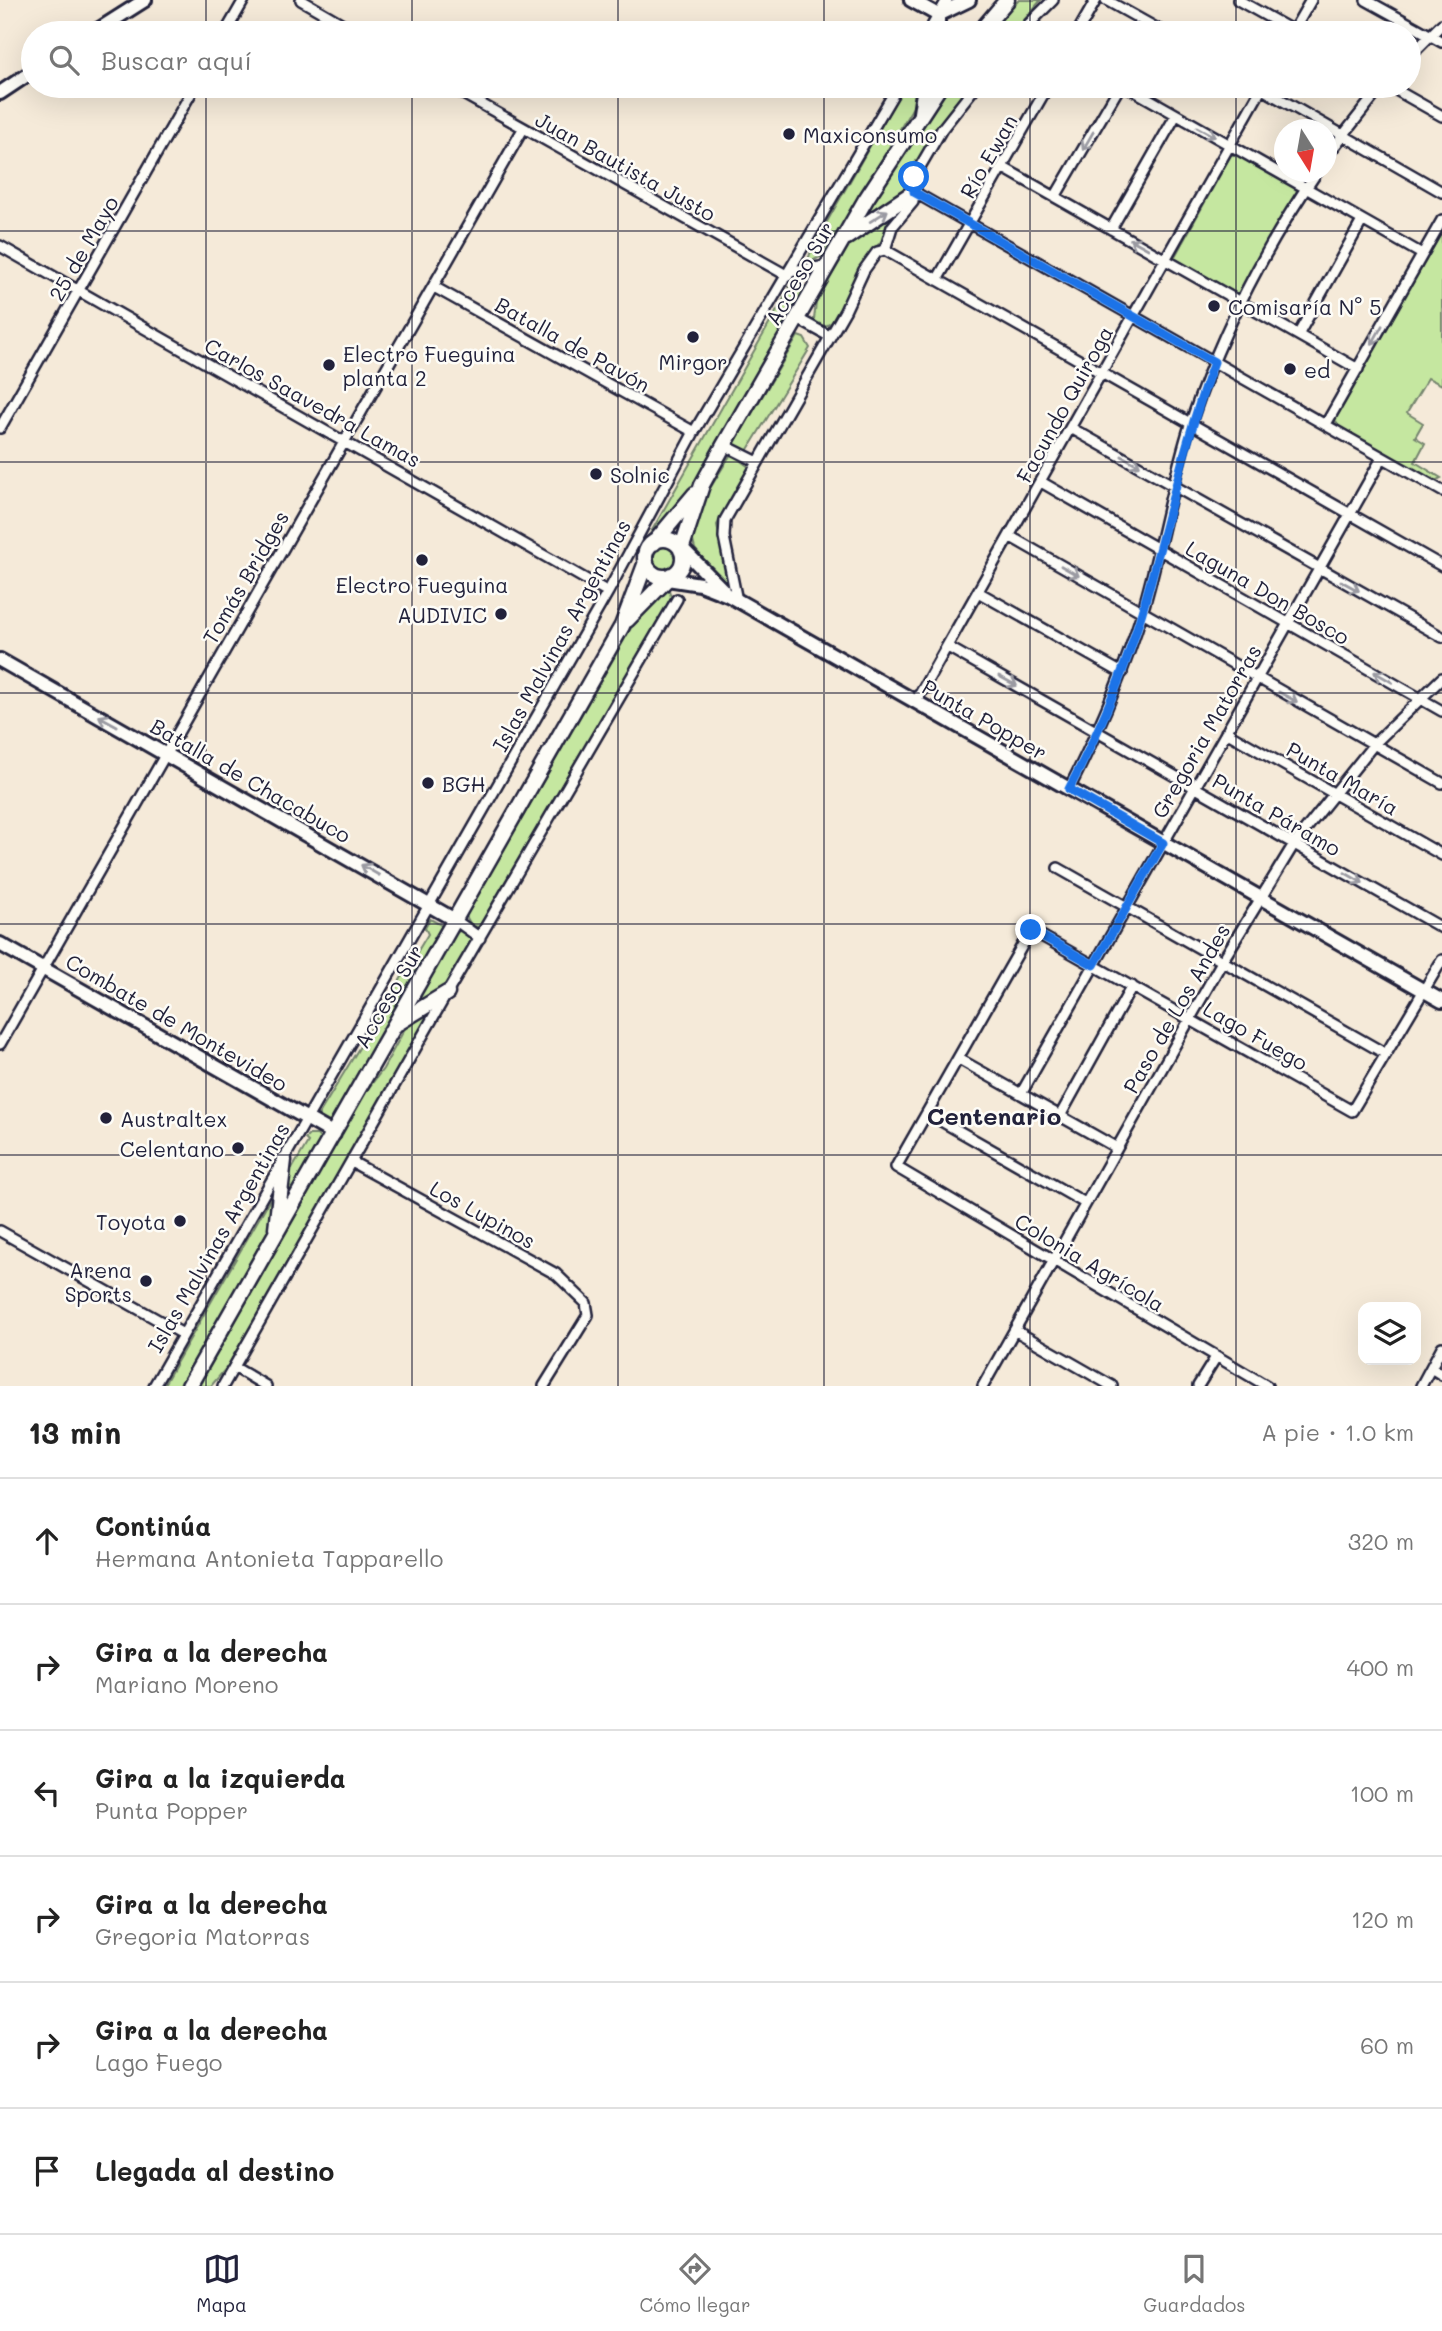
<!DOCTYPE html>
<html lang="es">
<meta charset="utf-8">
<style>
:root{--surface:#fff;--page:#f6f6f6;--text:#222;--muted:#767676;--line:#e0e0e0;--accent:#22223b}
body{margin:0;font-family:Mali,sans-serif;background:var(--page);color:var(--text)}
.controls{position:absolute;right:21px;bottom:21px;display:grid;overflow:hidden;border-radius:14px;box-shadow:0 7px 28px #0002}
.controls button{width:63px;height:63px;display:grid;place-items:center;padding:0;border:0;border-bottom:2px solid var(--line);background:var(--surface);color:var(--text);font:35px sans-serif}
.compass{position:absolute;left:1274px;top:119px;width:63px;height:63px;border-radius:50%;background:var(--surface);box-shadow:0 7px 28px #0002;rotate:169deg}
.stop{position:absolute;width:21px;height:21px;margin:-16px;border:5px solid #1a73e8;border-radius:50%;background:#fff}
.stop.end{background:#1a73e8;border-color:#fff;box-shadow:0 2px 7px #0008}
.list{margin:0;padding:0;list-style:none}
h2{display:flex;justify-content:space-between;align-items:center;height:91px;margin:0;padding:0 28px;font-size:30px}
h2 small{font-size:23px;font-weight:400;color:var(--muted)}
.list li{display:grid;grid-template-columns:46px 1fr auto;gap:21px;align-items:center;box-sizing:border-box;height:126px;padding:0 28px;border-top:2px solid var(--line)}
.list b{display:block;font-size:26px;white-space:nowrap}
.list p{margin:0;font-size:23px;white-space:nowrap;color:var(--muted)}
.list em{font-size:23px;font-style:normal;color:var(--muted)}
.icon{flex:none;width:38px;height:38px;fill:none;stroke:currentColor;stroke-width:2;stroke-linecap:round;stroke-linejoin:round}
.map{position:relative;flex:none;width:1442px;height:1386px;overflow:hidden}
.search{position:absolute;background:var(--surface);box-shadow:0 7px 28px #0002;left:21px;right:21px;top:21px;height:77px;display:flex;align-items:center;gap:18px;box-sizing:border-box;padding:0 24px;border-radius:38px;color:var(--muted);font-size:26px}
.sheet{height:847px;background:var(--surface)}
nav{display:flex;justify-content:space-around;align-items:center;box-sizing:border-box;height:98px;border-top:2px solid var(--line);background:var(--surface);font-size:19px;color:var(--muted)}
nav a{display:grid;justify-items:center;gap:4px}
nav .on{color:var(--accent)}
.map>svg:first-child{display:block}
</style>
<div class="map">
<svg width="1442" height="1386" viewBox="0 0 1442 1386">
<rect width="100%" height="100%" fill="#f5ead9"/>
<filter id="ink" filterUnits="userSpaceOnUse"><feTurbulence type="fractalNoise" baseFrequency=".0143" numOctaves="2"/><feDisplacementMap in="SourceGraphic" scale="14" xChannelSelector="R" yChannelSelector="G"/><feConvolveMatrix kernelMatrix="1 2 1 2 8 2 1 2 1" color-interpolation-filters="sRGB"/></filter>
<g filter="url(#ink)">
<path fill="#c5e7a0" stroke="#74846e" stroke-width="2" d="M1019,0H1041L1013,33H986Z
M904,86H921L916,102L825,255L807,263L812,248Z
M947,86H968L917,163L909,189L861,224L897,157Z
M1231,155H1239L1295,187L1297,191L1240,292L1236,294L1174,258Z
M909,201C898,218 888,236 875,248C852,269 853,312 826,326L818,325L814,319L816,303L855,235Z
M1442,232V385L1428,378L1407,413L1423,423L1415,437L1425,443L1415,462L1441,478L1435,481L1339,427L1335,420Z
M792,284L808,287L678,511L642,548Z
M798,336L804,338L810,348L747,451L734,444Z
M731,454L749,467L717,525L731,592L695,549L691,533L695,513Z
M649 558a14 14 0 1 1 28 0a14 14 0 1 1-28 0Z
M669,590L671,597L666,607L479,927L471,925L466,916L639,614Z
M430,919L443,926L330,1127L316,1119L428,934L425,928Z
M462,930L473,941L443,992L413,1009L455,933Z
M429,1014L228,1366L211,1386H199L364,1094L383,1069L410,1019Z
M309,1135H317L321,1140L282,1209L288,1169H292L308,1142L305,1139Z
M278,1185L271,1225L180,1386H163Z"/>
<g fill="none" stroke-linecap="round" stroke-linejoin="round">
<g stroke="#22223b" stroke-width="14">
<path id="street" d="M301,0L358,33
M1106,0L1165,33
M1238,0L1297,33
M1366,0L1442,42
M225,33L244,0
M928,33L947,0
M1020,33L1053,0
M1077,33L1096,0
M1292,33L1311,0
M1409,57L1442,24
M449,86L788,276
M1126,86L1422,254
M1389,86L1442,116
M1259,87L1442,192
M1326,157L1382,86
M1002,167L1358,369
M914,192L1442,491
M1055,197L1120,86
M1111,229L1176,115
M0,246L608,592
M885,250L1442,566
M885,250L892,227L913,202L914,177L942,129L976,86
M791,271L828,266
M937,280L1048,86
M434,287L694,432
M798,319L829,336
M1298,335L1362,221
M1326,424L1442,220
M0,428L195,86
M1071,428L1442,637
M724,445L756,461
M1041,482L1442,711
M1011,537L1442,783
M978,592L1122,673
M737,601L724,537L725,520L845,311L864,270L877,252L885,250
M948,647L1442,928
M916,701L1263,86
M1226,732L1442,855
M1069,789C1098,732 1123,674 1142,613C1161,550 1171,484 1191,422C1221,333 1264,249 1317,172
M1058,868L1386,1054
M455,920L480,938
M0,1044L523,129
M959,1059L1117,1148
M1021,1094L1382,458
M929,1114L1085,1203
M1060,1116L1132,986
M352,1162L556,1274L586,1303L588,1315L544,1386
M0,1231L183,1334
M1016,1331L1112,1386
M234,1367L266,1386
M1431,1368L1442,1375
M154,1386L608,592L694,432L898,86
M223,1386L447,993L677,599
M983,1386L1223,960L1294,844L1374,744L1442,678
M1198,1386L1216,1357
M1267,1386L896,1167L1031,930L1352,1111L1442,960
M1421,1386L1442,1347"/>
</g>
<g stroke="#22223b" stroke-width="18">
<path id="secondary" d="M911,0L938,15
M938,15L969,0
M93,33L145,0
M938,33V15
M0,93L33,71
M920,113L924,86
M676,542L723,590
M661,578L700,584L728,595L1442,1001
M0,660L455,920
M0,944L334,1134"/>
</g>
<g stroke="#22223b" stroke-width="19">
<path id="primary" d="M979,33L1007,0
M847,237L914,192
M645 558a19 19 0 1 1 38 0a19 19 0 1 1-38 0Z
M654,543L695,494
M681,550L702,485L724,445L866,199L940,86
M627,620L671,575
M398,1023L447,993
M276,1228L284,1160
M189,1386L622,626L646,562"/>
</g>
<use href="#street" stroke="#fdfcf7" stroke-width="9"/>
<use href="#secondary" stroke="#fdfcf7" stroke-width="12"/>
<use href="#primary" stroke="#fdfcf7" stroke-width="14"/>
</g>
<defs><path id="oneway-shaft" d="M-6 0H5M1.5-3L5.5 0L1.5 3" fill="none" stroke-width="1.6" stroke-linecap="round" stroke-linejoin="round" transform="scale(1.75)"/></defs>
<g stroke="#9a9aa2">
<use href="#oneway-shaft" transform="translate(1206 132) rotate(29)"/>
<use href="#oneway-shaft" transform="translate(1088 141) rotate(120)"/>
<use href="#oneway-shaft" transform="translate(879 216) rotate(-32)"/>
<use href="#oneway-shaft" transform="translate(1139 244) rotate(-151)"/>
<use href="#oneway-shaft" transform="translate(1377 335) rotate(119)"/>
<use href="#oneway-shaft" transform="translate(1131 461) rotate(29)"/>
<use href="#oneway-shaft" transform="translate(1070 571) rotate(30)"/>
<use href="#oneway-shaft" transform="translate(1350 586) rotate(29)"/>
<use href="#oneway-shaft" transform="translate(1383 677) rotate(-150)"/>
<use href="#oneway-shaft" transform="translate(1008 681) rotate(29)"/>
<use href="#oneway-shaft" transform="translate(1288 697) rotate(29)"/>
<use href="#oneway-shaft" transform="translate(108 721) rotate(-151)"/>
<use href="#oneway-shaft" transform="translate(370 870) rotate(-150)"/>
<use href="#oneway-shaft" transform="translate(1354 878) rotate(30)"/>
</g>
</g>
<g fill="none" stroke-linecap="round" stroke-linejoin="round" filter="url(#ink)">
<path stroke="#1a73e8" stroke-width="9" d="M914,177V192L1214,362C1183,444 1167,528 1142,612C1124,674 1099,732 1069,789L1163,843L1094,965L1031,930"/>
</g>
<path fill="none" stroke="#22223b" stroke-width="2" stroke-opacity="0.55" d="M206,0V33M412,0V33M618,0V33M824,0V33M1030,0V33M1236,0V33M206,86V1386M412,86V1386M618,86V1386M824,86V1386M1030,86V1386M1236,86V1386M0,231H1442M0,462H1442M0,693H1442M0,924H1442M0,1155H1442"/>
<g fill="#22223b" stroke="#fdfcf7" stroke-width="2.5">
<circle cx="789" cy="134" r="7"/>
<circle cx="1214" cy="306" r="7"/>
<circle cx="693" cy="337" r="7"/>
<circle cx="329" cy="365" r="7"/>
<circle cx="1290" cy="369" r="7"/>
<circle cx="596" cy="474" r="7"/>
<circle cx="422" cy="560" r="7"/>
<circle cx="501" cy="614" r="7"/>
<circle cx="428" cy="783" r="7"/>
<circle cx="106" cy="1118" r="7"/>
<circle cx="238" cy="1148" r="7"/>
<circle cx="180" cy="1221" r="7"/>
<circle cx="146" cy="1281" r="7"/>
</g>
<g text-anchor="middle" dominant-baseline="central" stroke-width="5" stroke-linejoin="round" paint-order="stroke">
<g font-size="21" fill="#22223b" stroke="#fdfcf7" text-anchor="start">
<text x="803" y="134">Maxiconsumo</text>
<text x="1228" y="306">Comisaría N° 5</text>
<text x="343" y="353">Electro Fueguina<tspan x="343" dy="24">planta 2</tspan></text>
<text x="693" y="361" text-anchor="middle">Mirgor</text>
<text x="1304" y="369">ed</text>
<text x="610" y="474">Solnic</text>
<text x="422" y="584" text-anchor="middle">Electro Fueguina</text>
<text x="487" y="614" text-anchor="end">AUDIVIC</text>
<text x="442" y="783">BGH</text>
<text x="120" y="1118">Australtex</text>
<text x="224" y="1148" text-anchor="end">Celentano</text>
<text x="166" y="1221" text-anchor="end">Toyota</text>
<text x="132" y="1269" text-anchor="end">Arena<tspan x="132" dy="24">Sports</tspan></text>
</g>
<g font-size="21" fill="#22223b" stroke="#fdfcf7">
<text transform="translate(988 156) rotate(-60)">Río Ewan</text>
<text transform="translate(626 166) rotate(29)">Juan Bautista Justo</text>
<text transform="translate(83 248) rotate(-60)">25 de Mayo</text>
<text transform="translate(799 273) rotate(-60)">Acceso Sur</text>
<text transform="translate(573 344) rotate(29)">Batalla de Pavón</text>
<text transform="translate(313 402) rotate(29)">Carlos Saavedra Lamas</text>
<text transform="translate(1064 404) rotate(-61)">Facundo Quiroga</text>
<text transform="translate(245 577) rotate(-60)">Tomás Bridges</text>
<text transform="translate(1268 592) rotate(30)">Laguna Don Bosco</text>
<text transform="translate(561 635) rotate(-61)">Islas Malvinas Argentinas</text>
<text transform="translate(985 719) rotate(30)">Punta Popper</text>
<text transform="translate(1206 731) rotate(-60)">Gregoria Matorras</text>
<text transform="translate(1343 778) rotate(30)">Punta María</text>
<text transform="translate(251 780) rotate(30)">Batalla de Chacabuco</text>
<text transform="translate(1277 814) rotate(30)">Punta Páramo</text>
<text transform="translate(388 996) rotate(-60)">Acceso Sur</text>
<text transform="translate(1176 1008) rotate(-60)">Paso de Los Andes</text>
<text transform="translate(177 1022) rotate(30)">Combate de Montevideo</text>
<text transform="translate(1256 1035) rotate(30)">Lago Fuego</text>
<text transform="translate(483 1214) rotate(29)">Los Lupinos</text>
<text transform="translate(218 1237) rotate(-60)">Islas Malvinas Argentinas</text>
<text transform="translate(1090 1262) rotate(31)">Colonia Agrícola</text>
</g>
<g font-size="24" font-weight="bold" fill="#22223b" stroke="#fdfcf7">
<text x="994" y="1115">Centenario</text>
</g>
</g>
</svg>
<div class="controls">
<button><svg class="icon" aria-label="layers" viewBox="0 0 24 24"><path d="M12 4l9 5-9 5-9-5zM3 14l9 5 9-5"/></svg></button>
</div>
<svg class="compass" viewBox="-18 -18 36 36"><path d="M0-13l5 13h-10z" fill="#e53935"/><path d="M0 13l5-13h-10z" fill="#767676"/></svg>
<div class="stop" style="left:914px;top:177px"></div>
<div class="stop end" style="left:1031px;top:930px"></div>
<div class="search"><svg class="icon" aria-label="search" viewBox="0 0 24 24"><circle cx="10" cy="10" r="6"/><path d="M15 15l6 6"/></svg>Buscar aquí</div>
</div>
<section class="sheet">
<h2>13 min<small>A pie · 1.0 km</small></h2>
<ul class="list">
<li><svg class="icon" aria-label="ahead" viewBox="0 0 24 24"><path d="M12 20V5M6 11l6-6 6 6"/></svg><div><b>Continúa</b><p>Hermana Antonieta Tapparello</p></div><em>320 m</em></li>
<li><svg class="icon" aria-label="right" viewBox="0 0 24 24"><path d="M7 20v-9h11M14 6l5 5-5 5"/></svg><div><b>Gira a la derecha</b><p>Mariano Moreno</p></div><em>400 m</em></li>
<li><svg class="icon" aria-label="left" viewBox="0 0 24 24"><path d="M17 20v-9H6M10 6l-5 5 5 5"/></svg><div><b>Gira a la izquierda</b><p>Punta Popper</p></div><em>100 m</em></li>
<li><svg class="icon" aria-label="right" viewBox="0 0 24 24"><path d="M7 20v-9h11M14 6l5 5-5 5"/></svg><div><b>Gira a la derecha</b><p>Gregoria Matorras</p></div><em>120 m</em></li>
<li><svg class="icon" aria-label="right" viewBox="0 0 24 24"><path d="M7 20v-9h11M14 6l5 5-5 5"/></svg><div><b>Gira a la derecha</b><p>Lago Fuego</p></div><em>60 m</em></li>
<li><svg class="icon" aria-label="arrive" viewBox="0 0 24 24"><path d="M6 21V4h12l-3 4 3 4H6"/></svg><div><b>Llegada al destino</b></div></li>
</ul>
</section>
<nav>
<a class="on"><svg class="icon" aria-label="map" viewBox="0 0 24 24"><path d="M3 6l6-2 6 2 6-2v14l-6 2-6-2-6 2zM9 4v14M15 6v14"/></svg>Mapa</a>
<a><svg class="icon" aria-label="directions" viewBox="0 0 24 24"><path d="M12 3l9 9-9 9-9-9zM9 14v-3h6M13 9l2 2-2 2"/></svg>Cómo llegar</a>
<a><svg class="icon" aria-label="saved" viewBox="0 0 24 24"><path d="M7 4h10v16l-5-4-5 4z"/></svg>Guardados</a>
</nav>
